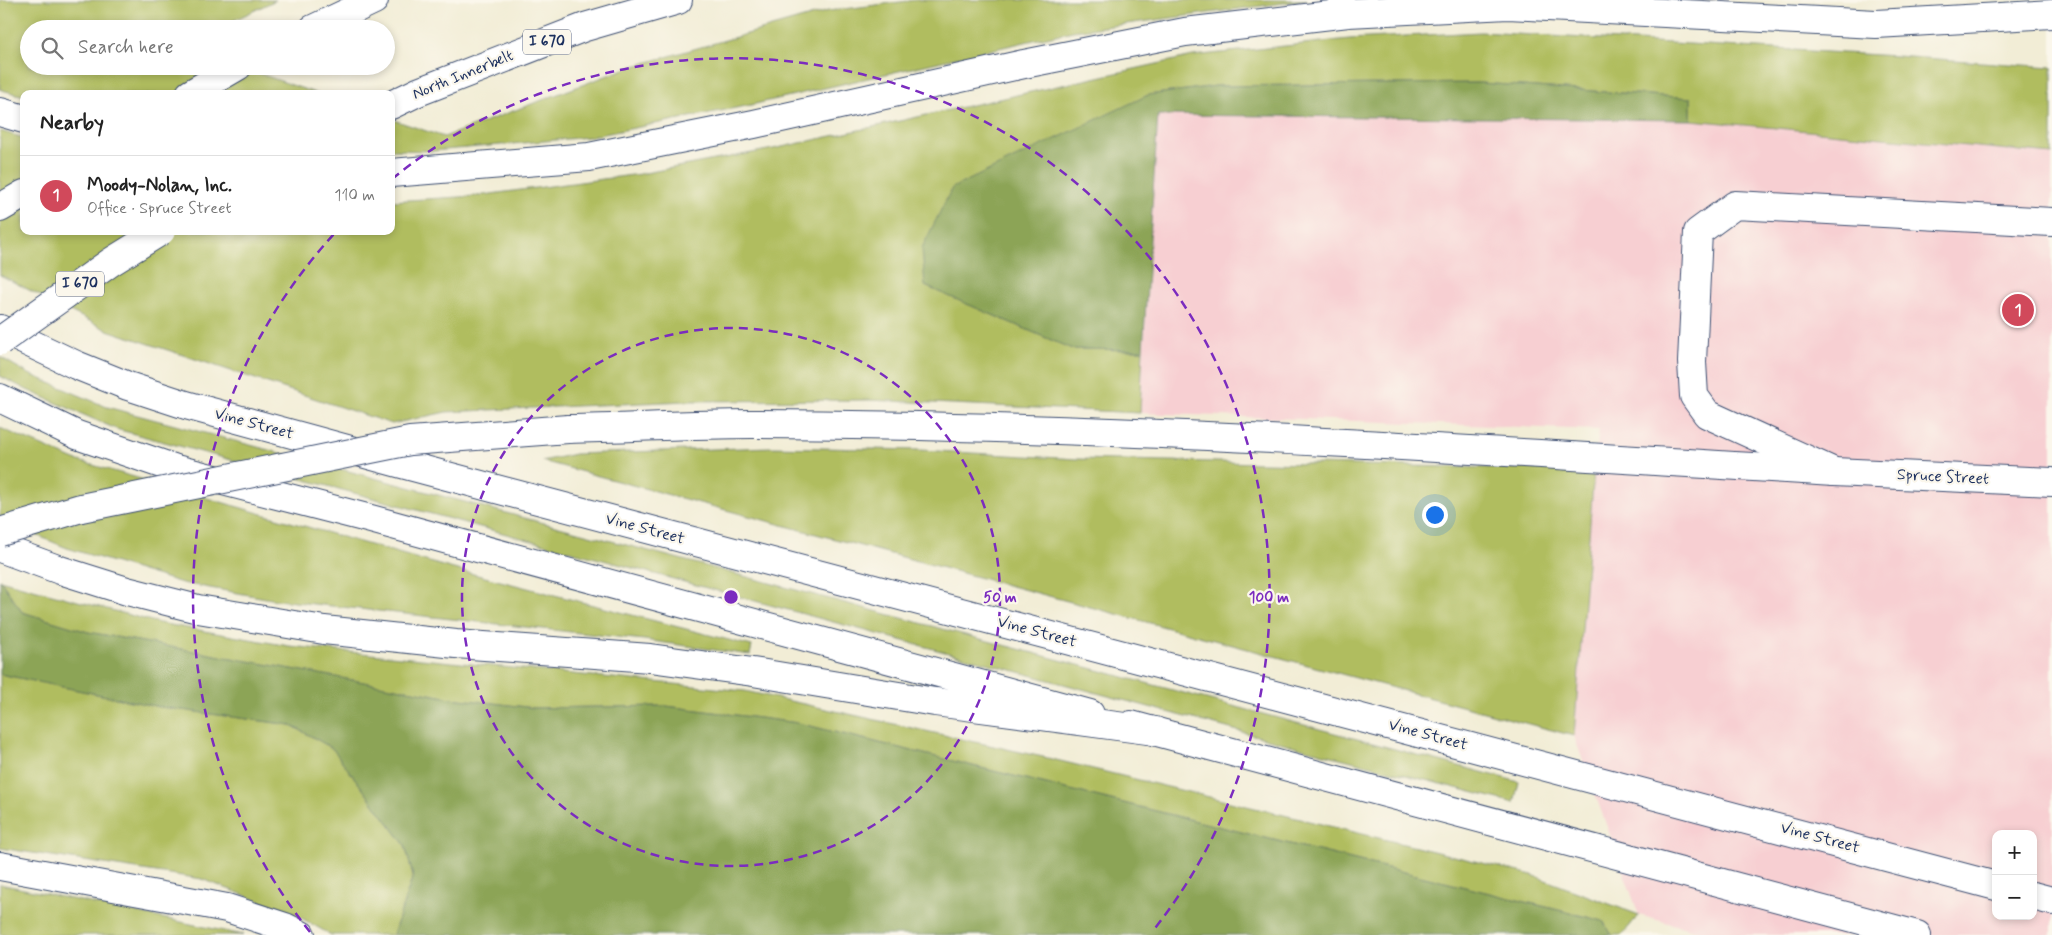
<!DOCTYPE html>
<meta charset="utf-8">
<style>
:root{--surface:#fff;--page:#f2f2f2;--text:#222;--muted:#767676;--line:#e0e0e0;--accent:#d1495b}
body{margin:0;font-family:Mynerve,sans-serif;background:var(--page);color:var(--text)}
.controls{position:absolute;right:15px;bottom:15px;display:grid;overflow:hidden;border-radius:10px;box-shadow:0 2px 8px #0003}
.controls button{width:45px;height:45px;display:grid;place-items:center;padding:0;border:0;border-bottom:1px solid var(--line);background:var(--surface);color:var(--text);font:25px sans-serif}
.you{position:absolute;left:1434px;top:514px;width:18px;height:18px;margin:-12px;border:4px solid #fff;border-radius:50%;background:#1a73e8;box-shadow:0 0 0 8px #1a73e833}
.badge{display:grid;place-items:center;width:32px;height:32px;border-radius:50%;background:var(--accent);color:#fff;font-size:16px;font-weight:700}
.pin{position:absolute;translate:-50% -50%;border:2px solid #fff;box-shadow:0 1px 5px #0006}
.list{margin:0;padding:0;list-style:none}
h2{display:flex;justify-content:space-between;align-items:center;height:65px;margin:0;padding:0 20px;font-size:21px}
h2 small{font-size:16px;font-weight:400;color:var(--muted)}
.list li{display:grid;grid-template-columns:32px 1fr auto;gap:15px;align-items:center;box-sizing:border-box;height:80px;padding:0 20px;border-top:1px solid var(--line)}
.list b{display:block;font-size:19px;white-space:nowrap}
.list p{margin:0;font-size:16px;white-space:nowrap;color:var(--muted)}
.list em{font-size:16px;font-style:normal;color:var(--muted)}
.icon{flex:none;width:28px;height:28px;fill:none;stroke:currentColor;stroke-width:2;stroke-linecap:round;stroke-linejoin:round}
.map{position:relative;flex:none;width:2052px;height:935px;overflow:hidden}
.search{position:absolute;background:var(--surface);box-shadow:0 2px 8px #0003;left:20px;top:20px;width:375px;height:55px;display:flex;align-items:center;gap:12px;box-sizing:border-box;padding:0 18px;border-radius:28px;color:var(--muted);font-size:19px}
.panel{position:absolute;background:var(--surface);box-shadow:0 2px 8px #0003;left:20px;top:90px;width:375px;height:145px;border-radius:10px}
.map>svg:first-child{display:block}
</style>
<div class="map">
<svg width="2052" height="935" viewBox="0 0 2052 935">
<rect width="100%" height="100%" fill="#fbf7ec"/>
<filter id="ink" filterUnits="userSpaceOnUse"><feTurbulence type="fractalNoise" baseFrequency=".02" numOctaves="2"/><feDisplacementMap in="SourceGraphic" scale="10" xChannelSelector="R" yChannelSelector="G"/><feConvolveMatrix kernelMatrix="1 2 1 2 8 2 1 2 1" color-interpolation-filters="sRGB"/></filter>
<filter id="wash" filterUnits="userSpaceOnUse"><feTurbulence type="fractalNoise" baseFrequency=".0096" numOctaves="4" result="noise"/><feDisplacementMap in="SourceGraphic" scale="20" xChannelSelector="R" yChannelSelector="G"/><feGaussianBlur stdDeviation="1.12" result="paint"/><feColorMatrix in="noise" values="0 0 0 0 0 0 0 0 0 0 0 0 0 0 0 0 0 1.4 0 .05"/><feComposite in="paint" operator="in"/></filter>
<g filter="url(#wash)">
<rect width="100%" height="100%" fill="#f2edd6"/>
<path fill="#f7cfd2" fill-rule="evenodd" d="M1158,115L1691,120L2052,154V935H1712L1639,915L1574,736L1594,470L1599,430L1140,413ZM1996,834H2033V916H1996Z"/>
<path fill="#b0bd5f" stroke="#66765e" d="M0,0H276L216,29H29V66H238L318,94H24V96L2,90L0,89Z
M916,0H1307L1073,31L751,105L589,137L434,151L391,150V119L444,137L627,68L828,11Z
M1481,32L1896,56L2052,67V154L1691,120V98L1480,83L1216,86L1148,95L925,286L1072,349L1143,350L1140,413L869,400L686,401L446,412L392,424L107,330L0,275V131L24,138V231H391V201L476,196L640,174L773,149L1193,56L1349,39Z
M0,357L29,374L107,407L1519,782L1514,803L1305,749L116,429L27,390L0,376Z
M0,428L75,460L450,568L752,646L750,655L644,640L277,600L182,583L67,548L0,520Z
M770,447L920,450L1077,459L1594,470L1574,736L542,461L575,454Z
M0,580L159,623L289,646L745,691L1052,759L1532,875L1639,915L1622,935H1612L1603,921L798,723L666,706L534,708L451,698L88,632L22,612Z
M0,674L160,707L291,725L332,748L405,845L413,876L393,935H331L296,915L202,879L0,848Z
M0,884L243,935H0Z"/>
<path fill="#8ca456" stroke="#546a5a" d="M1480,83L1691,98V120L1158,115L1143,350L1072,349L925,286L922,248L952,188L1148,95L1216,86Z
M0,580L22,612L88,632L451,698L534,708L666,706L798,723L1603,921L1612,935H393L413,876L405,845L332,748L291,725L160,707L0,674Z"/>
</g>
<g filter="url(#ink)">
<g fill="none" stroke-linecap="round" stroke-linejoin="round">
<g stroke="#3b4c70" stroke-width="30">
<path id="minor" d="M2052,222L1735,205L1698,232L1692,362L1694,396L1707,414L1834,472L2052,482
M0,329L76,365L128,386L186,405L402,464L1996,886
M0,398L77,435L176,469L367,518L1090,714
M1131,725L1917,935
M0,866L227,908L285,927L301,935
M2033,896L2052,901"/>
</g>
<g stroke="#3b4c70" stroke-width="30">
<path id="highway" d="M313,29L374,0
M190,94L238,66
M391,105L418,92L585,27L678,0
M0,112L24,119
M391,173L589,157L754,124L1024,64L1185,32L1348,13L1508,5L1876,24L2052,14
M0,208L24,194
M568,429C629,428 691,424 752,424C1114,425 1474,450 1834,472
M0,548L60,570L127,591L198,609L324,630L456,644L650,658L753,672L935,702L1155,731"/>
</g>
<use href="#minor" stroke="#fff" stroke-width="28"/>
<use href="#highway" stroke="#fff" stroke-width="28"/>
<g stroke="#3b4c70" stroke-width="30" stroke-linecap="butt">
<path id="highway-bridge" d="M0,341L111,262L161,231
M0,532L81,508L410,441L568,429"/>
</g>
<use href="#highway-bridge" stroke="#fff" stroke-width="28"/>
</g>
</g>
<g fill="none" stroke="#7b2cbf" stroke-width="2.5" stroke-dasharray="9 6">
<circle cx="731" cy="597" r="269"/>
<path d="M310 932A538 538 0 0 1 334 234M392 179A538 538 0 0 1 1152 932"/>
</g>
<g text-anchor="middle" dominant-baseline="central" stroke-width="4.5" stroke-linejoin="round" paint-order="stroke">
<g fill="#fbf7ec" stroke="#5e6b89" stroke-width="1">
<rect x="523" y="29.5" width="48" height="25" rx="4"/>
<rect x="56" y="271.5" width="48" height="25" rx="4"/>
</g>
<g font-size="15" font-weight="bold" fill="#1b2f5e">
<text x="547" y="42">I 670</text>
<text x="80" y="284">I 670</text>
</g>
<g font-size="16" fill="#1b2f5e" stroke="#fbf7ec">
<text transform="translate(463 75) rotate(-22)">North Innerbelt</text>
<text transform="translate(254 424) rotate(15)">Vine Street</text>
<text transform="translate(1943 477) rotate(3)">Spruce Street</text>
<text transform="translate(645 529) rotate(15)">Vine Street</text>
<text transform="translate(1037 632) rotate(15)">Vine Street</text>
<text transform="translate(1428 735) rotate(15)">Vine Street</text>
<text transform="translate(1820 838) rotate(15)">Vine Street</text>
</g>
</g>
<circle cx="731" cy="597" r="8" fill="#7b2cbf" stroke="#fbf7ec" stroke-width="2.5"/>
<g font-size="15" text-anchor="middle" font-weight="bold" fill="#7b2cbf" stroke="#fbf7ec" stroke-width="4.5" stroke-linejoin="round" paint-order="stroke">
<text x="1000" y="602">50 m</text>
<text x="1269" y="602">100 m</text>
</g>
</svg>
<div class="controls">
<button>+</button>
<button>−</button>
</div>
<div class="you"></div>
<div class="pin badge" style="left:2018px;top:310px">1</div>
<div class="search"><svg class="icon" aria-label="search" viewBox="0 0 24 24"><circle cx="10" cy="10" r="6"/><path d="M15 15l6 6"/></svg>Search here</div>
<section class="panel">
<h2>Nearby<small></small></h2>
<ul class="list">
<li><span class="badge">1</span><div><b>Moody-Nolan, Inc.</b><p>Office · Spruce Street</p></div><em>110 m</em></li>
</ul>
</section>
</div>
